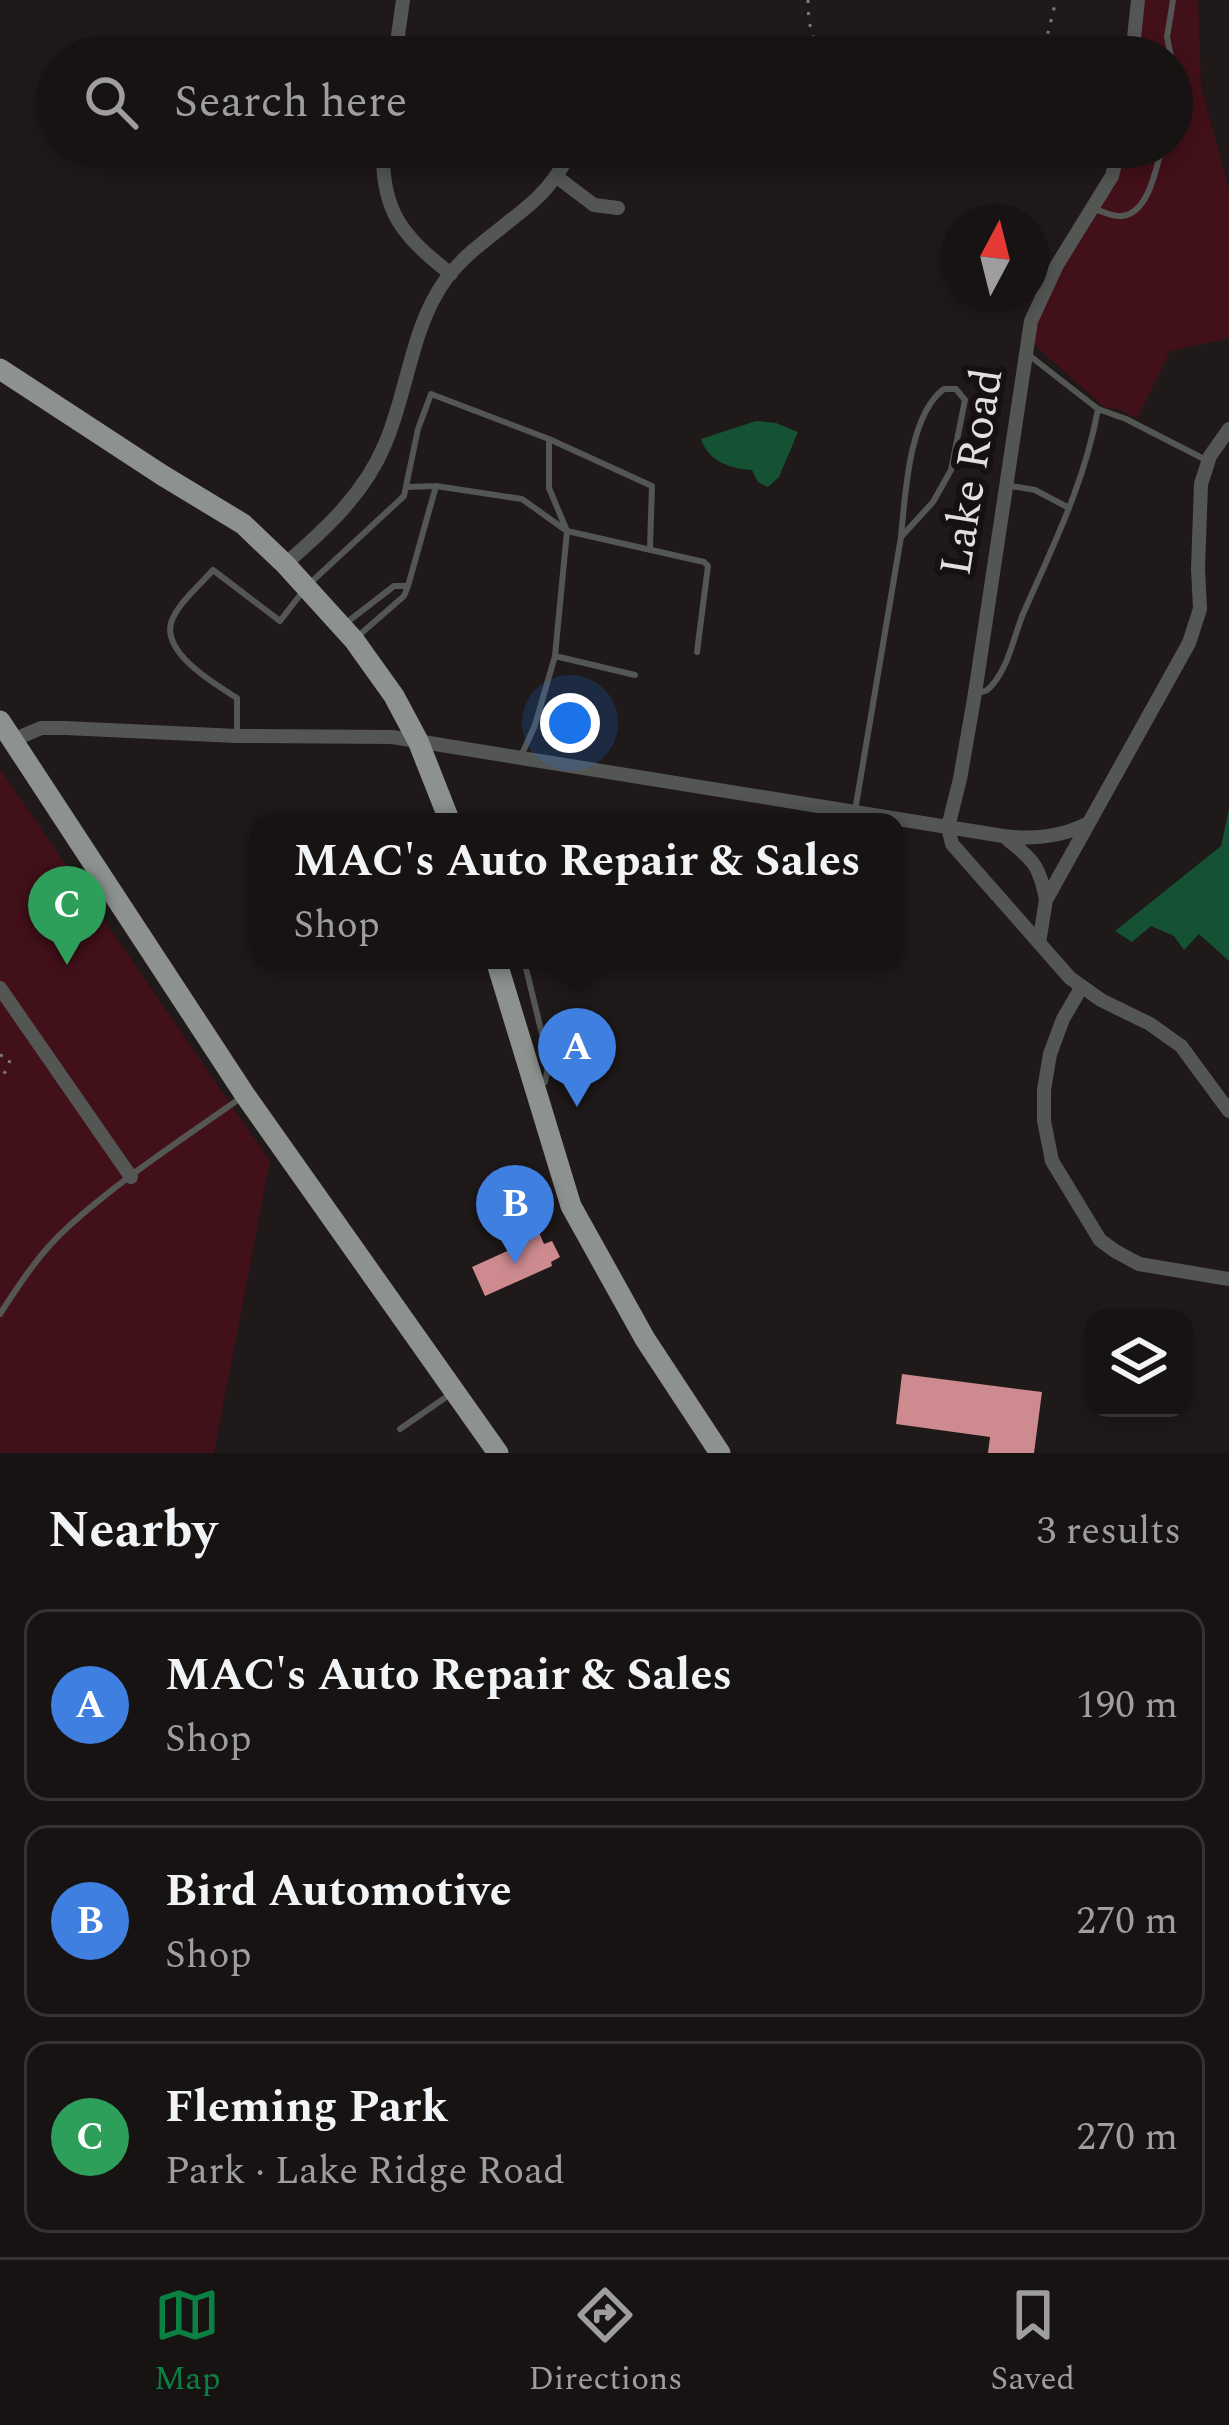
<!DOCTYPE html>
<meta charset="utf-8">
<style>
:root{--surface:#171313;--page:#242021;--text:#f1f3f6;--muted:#9e9ea0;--line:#363233;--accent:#0b8043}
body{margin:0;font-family:Spectral,serif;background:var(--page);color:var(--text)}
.controls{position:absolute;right:36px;bottom:36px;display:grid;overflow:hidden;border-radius:24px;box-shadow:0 6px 18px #0003}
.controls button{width:108px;height:108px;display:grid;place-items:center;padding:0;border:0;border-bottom:3px solid var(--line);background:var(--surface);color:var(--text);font:60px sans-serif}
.compass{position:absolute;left:941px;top:204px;width:108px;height:108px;border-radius:50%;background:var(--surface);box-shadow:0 6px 18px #0003;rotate:7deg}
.you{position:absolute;left:570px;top:723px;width:42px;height:42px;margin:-30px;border:9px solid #fff;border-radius:50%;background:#1a73e8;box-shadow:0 0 0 18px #1a73e833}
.badge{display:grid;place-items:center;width:78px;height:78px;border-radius:50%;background:var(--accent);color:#fff;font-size:39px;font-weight:700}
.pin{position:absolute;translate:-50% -99px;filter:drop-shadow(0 3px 6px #0008)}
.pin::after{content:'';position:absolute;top:63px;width:42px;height:36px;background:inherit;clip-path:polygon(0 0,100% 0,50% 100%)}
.popup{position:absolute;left:250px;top:813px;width:654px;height:156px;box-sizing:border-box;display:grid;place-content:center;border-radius:24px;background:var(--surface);filter:drop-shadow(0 3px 9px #0005);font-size:39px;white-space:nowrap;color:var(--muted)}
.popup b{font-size:45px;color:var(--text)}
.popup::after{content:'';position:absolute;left:50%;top:100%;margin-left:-24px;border:24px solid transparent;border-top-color:var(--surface)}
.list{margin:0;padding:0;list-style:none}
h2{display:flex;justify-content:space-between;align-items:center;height:156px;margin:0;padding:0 48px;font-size:51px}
h2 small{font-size:39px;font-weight:400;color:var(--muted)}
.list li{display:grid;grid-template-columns:78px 1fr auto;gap:36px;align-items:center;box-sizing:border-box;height:192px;margin:0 24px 24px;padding:0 24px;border:3px solid var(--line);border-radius:24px}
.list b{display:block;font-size:45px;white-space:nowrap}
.list p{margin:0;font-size:39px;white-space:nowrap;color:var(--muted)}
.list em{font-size:39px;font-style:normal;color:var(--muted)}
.icon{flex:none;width:66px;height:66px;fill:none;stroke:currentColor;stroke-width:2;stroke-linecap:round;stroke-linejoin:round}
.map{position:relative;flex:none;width:1229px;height:1453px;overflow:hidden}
.search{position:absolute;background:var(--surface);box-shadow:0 6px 18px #0003;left:36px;right:36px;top:36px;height:132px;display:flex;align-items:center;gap:30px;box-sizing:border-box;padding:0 42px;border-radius:66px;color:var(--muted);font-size:45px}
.sheet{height:804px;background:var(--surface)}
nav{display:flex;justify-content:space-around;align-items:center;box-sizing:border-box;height:168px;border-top:3px solid var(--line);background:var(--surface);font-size:33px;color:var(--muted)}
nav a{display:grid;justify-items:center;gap:6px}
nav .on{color:var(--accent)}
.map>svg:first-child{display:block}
</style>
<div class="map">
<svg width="1229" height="1453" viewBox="0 0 1229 1453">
<rect width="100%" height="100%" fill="#1f1919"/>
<path fill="#421019" d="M1138,0H1198L1201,86L1229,190V338L1170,351L1137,419L1119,409L1105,408L1029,340L1031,321L1112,176L1116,147H1172V57H1129Z
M0,769L270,1161L214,1453H0Z"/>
<path fill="#155233" d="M756,421L776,423L798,432L779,477L768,487L758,482L752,470C730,469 708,461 701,439Z
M1229,809V961L1199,934L1184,950L1174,936L1151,926L1132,942L1115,931L1221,846Z"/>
<path fill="#cd8b90" d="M538,1230L544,1244L552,1241L560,1257L551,1262L552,1266L485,1296L472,1267L516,1247L513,1241Z
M902,1374L1042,1392L1034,1453H988L990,1437L896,1424Z"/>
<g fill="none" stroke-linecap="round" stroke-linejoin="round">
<path stroke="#7f7a7a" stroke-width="3" stroke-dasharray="3 9" stroke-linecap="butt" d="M808,0C808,21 811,40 824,57
M1042,57L1056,0
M926,147L965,152L981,147
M0,1055L10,1059L8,1068L0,1079"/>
<path stroke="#545654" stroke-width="6" d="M1171,57L1167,37L1173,0
M1172,65V91
M1092,208C1101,211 1112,217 1122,216C1149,213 1156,168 1162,147
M944,389H956L965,400L951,470L933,502L901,537C905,496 909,414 944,389Z
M1098,409L1126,419L1208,461
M549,439L652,486L650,548
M436,486L522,499L564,529
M1011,486L1035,490L1069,508
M346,623L394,586H408
M357,637L404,596L408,586L436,486L406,487
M555,656L567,531L704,562L708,566L697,652
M978,693C987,690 986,692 993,684C1009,665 1014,636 1023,614C1053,546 1085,482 1098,409L1030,356
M237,736V698C215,684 163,654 171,623C177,604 200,585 213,570L280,621L307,586L404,496L418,429L431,394L549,439V488L567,531
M522,754L535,725L555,656L635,675
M855,811L901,537
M524,960L549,1063L545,1082L538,1086
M0,1314C20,1283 41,1251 69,1226C122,1178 184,1138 242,1097
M400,1429L452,1393"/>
<path stroke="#545654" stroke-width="14" d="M395,57L403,0
M1132,57L1138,0
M383,147C381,211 402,236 451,274
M1119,147L1112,176L1057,265L1031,321L975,693L960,779L948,827L952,844L1070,978L1101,1000L1150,1024L1181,1046L1229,1111
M557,177L594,205L618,208
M285,564C325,530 365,493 385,444C408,391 411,327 446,279C469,248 507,226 536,199C552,184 563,166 574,147
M13,740L41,728H65L237,736L392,737L1003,836C1034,840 1061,837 1089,823
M1007,839C1034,860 1040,867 1046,900
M1039,943L1046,900L1189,643L1200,609L1198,569L1201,484L1210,456L1229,429
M0,988L131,1177
M1081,988L1063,1019L1050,1054L1044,1090V1121L1052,1161L1100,1240L1115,1251L1139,1264L1229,1279"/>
<path stroke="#8d928f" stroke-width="21" d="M0,369L162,475L243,524L285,564L354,640L394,696L418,741L450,822
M0,721L245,1095L498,1453
M496,960L571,1206L645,1339L720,1453"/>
</g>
<g text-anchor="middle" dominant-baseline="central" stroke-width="12" stroke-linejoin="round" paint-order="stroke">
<g font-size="45" fill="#e3dfdf" stroke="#161011">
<text transform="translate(972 472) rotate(-81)">Lake Road</text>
</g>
</g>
</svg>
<div class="controls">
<button><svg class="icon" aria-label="layers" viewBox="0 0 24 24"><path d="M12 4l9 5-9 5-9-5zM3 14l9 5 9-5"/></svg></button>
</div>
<svg class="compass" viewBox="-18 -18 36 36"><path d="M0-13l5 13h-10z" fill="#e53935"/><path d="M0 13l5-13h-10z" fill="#9e9ea0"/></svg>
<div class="you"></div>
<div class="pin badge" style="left:577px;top:1107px;background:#3f7fe0">A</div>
<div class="popup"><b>MAC's Auto Repair &amp; Sales</b>Shop</div>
<div class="pin badge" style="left:515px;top:1264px;background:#3f7fe0">B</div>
<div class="pin badge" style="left:67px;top:965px;background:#2e9e5b">C</div>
<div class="search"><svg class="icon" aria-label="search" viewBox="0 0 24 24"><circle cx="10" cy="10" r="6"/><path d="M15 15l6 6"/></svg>Search here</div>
</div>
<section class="sheet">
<h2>Nearby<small>3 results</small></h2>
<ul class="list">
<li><span class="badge" style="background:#3f7fe0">A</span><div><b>MAC's Auto Repair &amp; Sales</b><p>Shop</p></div><em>190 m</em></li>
<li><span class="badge" style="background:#3f7fe0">B</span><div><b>Bird Automotive</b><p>Shop</p></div><em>270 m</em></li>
<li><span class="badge" style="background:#2e9e5b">C</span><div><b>Fleming Park</b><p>Park · Lake Ridge Road</p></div><em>270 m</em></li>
</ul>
</section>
<nav>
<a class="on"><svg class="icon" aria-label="map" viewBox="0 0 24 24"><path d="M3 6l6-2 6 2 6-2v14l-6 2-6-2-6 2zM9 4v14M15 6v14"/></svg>Map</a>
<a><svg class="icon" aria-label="directions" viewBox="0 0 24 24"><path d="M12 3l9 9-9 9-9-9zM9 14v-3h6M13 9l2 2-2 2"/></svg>Directions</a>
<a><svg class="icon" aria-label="saved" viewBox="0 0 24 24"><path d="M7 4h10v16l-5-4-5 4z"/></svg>Saved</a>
</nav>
